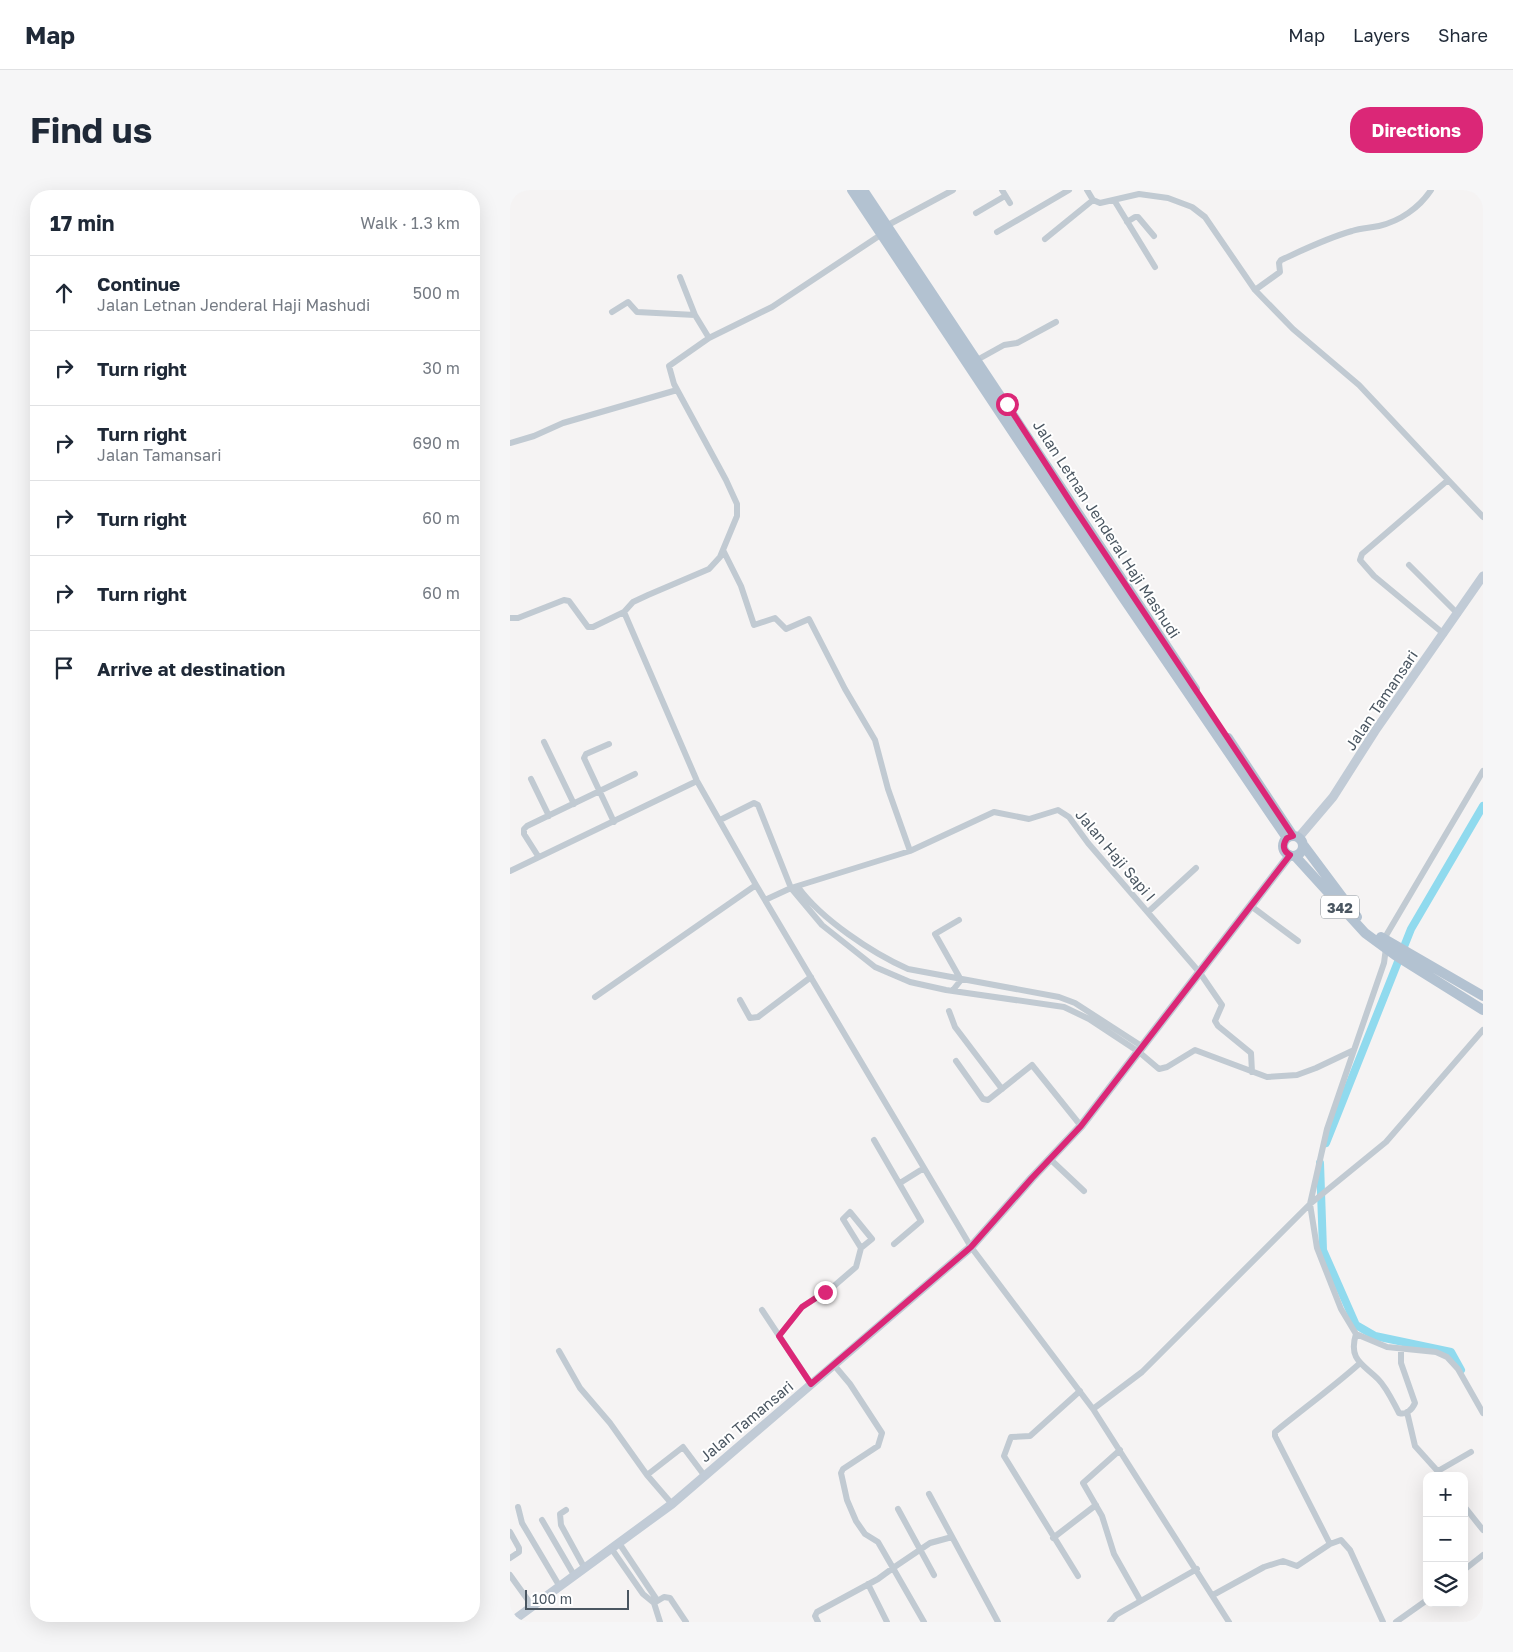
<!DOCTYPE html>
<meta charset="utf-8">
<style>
:root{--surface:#fff;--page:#f6f6f7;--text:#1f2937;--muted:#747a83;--line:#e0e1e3;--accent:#db2777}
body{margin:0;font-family:"Golos Text",sans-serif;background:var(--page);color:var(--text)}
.controls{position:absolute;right:15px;bottom:15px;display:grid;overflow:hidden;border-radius:10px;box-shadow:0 5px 20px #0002}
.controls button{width:45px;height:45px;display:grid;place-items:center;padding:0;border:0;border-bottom:1px solid var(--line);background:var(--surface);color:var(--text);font:25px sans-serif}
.scale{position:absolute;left:15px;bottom:12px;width:104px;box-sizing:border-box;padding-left:5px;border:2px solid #4a5661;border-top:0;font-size:14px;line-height:18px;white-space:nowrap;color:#4a5661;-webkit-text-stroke:4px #fff;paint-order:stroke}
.stop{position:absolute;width:15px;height:15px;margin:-11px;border:4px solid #db2777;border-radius:50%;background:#fff}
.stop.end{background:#db2777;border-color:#fff;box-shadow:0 1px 5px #0008}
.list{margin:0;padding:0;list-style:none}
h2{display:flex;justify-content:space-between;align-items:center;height:65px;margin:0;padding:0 20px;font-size:21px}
h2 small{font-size:16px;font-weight:400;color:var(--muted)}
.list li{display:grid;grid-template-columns:32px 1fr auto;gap:15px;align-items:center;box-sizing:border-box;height:75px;padding:0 20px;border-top:1px solid var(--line)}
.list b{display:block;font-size:19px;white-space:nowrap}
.list p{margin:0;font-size:16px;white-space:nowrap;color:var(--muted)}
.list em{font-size:16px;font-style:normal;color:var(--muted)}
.icon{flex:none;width:28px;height:28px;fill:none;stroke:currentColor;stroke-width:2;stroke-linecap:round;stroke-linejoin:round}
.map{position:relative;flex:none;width:973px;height:1432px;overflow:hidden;border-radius:20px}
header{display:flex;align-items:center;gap:30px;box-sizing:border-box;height:70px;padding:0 25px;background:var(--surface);border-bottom:1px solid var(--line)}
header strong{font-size:24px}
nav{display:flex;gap:28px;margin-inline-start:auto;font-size:18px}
.intro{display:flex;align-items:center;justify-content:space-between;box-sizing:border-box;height:120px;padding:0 30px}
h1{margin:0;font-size:35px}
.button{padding:12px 22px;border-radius:20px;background:var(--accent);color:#fff;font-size:18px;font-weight:700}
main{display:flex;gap:30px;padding:0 30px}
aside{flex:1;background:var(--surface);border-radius:20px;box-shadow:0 5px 20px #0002}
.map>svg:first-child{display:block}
</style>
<header>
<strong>Map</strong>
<nav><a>Map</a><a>Layers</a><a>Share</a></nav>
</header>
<div class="intro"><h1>Find us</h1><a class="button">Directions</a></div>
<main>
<aside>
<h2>17 min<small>Walk · 1.3 km</small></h2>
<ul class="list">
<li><svg class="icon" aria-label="ahead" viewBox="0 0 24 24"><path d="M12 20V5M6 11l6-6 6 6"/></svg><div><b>Continue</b><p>Jalan Letnan Jenderal Haji Mashudi</p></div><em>500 m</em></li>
<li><svg class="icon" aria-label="right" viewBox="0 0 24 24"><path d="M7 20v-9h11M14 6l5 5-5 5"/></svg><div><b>Turn right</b></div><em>30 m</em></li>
<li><svg class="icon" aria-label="right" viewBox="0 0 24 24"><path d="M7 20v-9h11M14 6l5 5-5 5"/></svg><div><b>Turn right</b><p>Jalan Tamansari</p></div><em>690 m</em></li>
<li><svg class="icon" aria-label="right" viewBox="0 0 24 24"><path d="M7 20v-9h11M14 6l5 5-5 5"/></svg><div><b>Turn right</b></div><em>60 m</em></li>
<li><svg class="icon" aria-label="right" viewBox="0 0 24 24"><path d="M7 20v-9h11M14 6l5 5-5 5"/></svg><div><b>Turn right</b></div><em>60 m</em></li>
<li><svg class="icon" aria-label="arrive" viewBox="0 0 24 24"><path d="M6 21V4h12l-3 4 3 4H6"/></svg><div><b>Arrive at destination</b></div></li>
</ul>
</aside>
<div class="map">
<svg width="973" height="1432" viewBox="0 0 973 1432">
<rect width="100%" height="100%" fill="#f5f3f3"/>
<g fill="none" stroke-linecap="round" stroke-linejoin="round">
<path stroke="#90daee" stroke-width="8" d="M816,953L901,739L973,616
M810,973L813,1060L846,1135L865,1146L941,1162L951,1180"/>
<path stroke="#c1cad2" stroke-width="6" d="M492,0L500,13
M577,0L583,10L590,13L629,4L658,8L682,17L695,27L745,100L783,139L849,195L973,327
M604,10L645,77
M466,23L495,6
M617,32L625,27H628L644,46
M378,35L443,0
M487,42L559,0
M372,44L262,117L199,148L159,176L164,194L216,290L227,314V326L210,367L199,379L138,405L123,412L114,422L187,591L246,695L461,1057L583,1219L719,1432
M535,49L583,10
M170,87L185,125
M745,100L770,82L769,73L771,70C795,59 817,48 842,41C851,38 860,38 869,36C890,31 909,18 921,0
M102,122L118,112L127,122L185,125L199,148
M467,170L494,155L507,153L546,132
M0,253L24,246L53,233L167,200
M213,360L231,396L244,435L265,428L276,439L299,429L335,499L365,550L378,599L400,661
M899,375L948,424
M0,428H8L54,410L59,411L78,437H83L114,422
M934,444L864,386L850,370L852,364L938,290
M34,552L64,614
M99,554L76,564L74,568L104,632
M21,589L39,626
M210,630L244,613L248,615L281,698L312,735L365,777L400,792L436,800L554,817L579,829L629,862L649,879L657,877L685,860L757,887L787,885L806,878L844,860L874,773L876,758
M28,666L14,644V639L17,636L125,584
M0,681L187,591
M288,697C311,729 362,763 398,779L549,807L565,813L633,857
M255,710L281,698L400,661L484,622L519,629L548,620L559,627L578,653L690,783L712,815L705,831L708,836L741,863L742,882
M741,716L788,751
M638,722L686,678
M874,749L973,581
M443,800L451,790L425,744L449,730
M85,807L246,695
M230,810L240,828L248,827L301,787
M439,821L445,837L492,899
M844,860L817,939L800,1014L807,1058L831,1119L846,1144L877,1157L926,1162L937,1167L948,1179L973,1223
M446,871L473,909L478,910L522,875L571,936
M364,950L411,1031L384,1054
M540,969L574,1001
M390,993L414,978
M252,1120L301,1194
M846,1144C838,1170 853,1174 868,1189C877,1198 883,1212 889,1223C896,1225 902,1220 905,1213L891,1173V1160
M269,1146L292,1117L324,1096L346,1077L351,1058L333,1029L340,1022L362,1049L351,1058
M49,1161L70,1198L100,1233L137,1285L162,1314
M849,1174C822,1198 793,1219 765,1242V1246L820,1354L831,1350L840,1360L873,1432
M324,1175L340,1194L372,1243L368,1256L333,1279L331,1283L337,1310L346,1331L355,1344L368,1352L383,1378L420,1353L442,1347
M583,1219L632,1182L800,1014L876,952L973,840
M897,1222L905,1256L932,1286
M610,1260L573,1293L592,1326L604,1364L630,1410
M928,1281L961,1262
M137,1285L173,1257L194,1285
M419,1304L488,1432
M954,1316L973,1340
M8,1317L12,1333L50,1397
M388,1319L424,1385
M56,1320L50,1324L51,1335L74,1377
M32,1330L64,1385
M0,1342L9,1358V1362L0,1368
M543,1348L586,1315
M109,1353L147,1410
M101,1358L133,1404L144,1413L150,1432
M954,1380L973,1365
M0,1385L23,1417
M568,1386L494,1266L501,1247L520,1246L570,1201
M358,1394L377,1432
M703,1405L754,1377L773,1371L787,1376L820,1354
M144,1413L154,1407L160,1408L176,1432
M308,1432L305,1426L307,1422L368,1389L383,1378L414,1432
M600,1432L606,1425L687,1379
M886,1432L917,1410"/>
<path stroke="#c1cbd6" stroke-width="9" d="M789,647L823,607L865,541L973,386
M1,1432L162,1314L461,1057L522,988L571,936L780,665"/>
<path stroke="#b3c2d1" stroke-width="10" d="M342,0L612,406L777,648
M353,0L685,499
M718,548L783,646
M773 656a10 10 0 1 1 20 0a10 10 0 1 1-20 0Z
M794,656L847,727
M785,666L855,743L885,765L973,820
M871,747L973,806"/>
</g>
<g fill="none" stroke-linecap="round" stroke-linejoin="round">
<path stroke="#db2777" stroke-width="6" d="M315,1102L292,1117L269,1146L301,1194L461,1057L522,988L571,936L780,665C773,661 772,655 777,648L783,646L563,316L497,214"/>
</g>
<g text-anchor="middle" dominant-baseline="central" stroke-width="4" stroke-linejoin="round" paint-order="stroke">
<rect fill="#fff" stroke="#808990" stroke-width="1" x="811" y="705.5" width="38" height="23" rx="4"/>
<g font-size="14" font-weight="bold" fill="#4a5661">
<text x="830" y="717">342</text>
</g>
<g font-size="15" fill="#4a5661" stroke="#fff">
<text transform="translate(597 339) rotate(57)">Jalan Letnan Jenderal Haji Mashudi</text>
<text transform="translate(871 510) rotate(-56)">Jalan Tamansari</text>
<text transform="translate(606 665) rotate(50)">Jalan Haji Sapi I</text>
<text transform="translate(236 1231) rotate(-40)">Jalan Tamansari</text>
</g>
</g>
</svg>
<div class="controls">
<button>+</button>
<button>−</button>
<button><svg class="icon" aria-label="layers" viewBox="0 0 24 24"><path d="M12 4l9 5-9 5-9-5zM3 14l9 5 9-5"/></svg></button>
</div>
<div class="scale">100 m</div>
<div class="stop" style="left:497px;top:214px"></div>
<div class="stop end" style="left:315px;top:1102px"></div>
</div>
</main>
